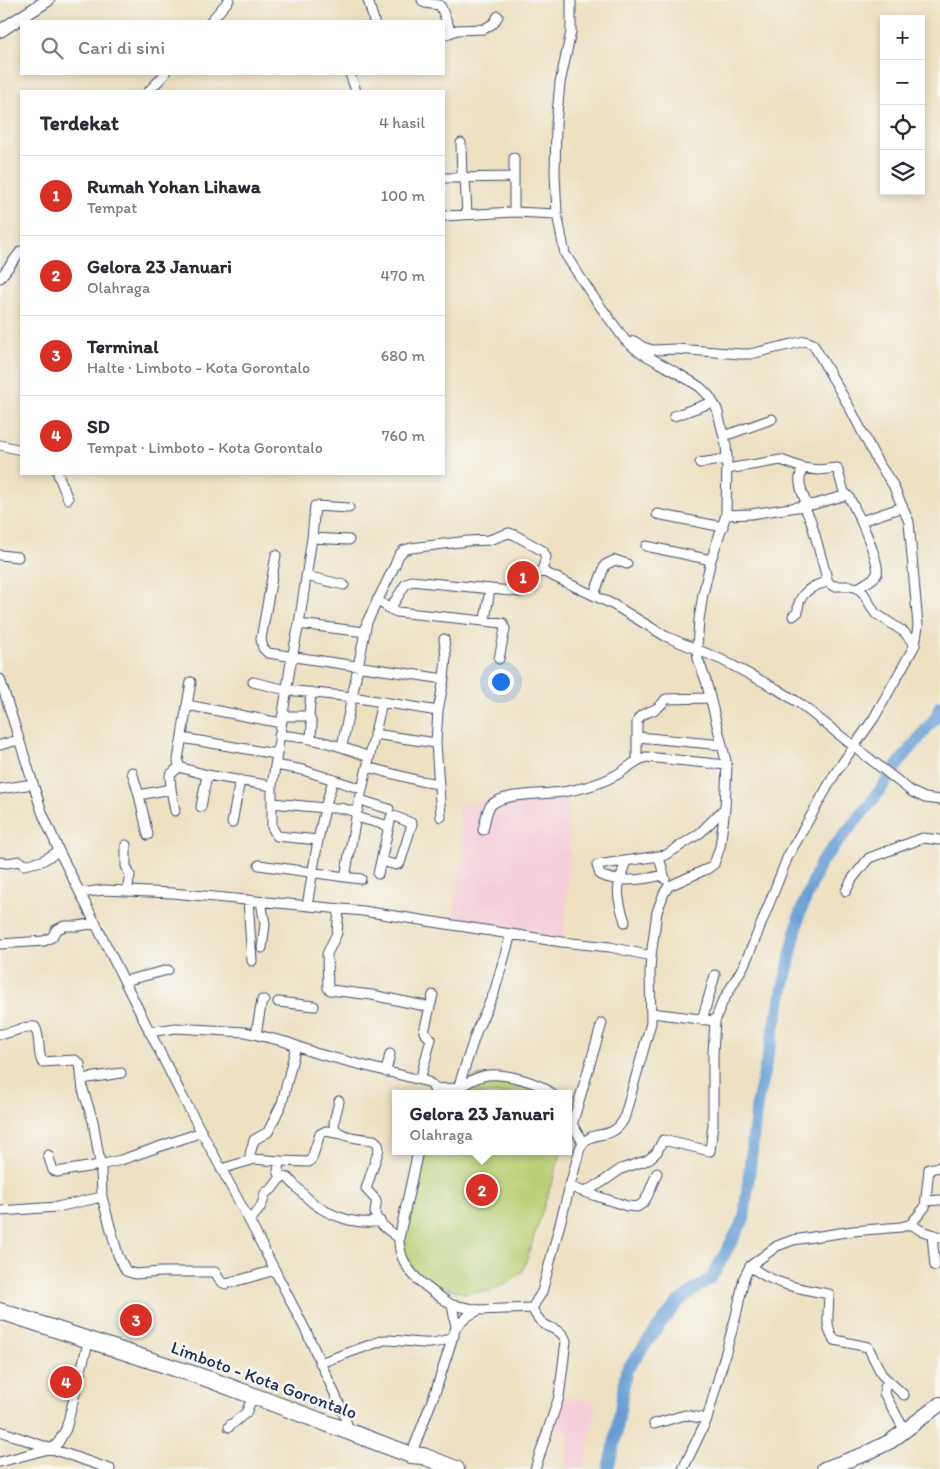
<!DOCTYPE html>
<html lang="id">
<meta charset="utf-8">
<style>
:root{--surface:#fff;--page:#f2f2f3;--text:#2b2b33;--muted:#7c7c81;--line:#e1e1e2;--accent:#d93025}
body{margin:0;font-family:Itim,sans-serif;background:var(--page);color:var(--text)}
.controls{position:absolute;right:15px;top:15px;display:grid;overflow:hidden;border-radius:0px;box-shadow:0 2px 8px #0003}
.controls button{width:45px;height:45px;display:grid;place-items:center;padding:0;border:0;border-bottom:1px solid var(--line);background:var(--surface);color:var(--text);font:25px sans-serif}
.you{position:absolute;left:500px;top:681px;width:18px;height:18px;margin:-12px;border:4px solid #fff;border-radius:50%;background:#1a73e8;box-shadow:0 0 0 8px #1a73e833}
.badge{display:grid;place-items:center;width:32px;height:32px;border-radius:50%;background:var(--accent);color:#fff;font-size:16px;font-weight:700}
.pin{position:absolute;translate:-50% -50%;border:2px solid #fff;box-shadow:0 1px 5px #0006}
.popup{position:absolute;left:392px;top:1090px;width:180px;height:65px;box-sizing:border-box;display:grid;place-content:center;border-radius:0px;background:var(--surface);filter:drop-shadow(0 1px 4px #0005);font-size:16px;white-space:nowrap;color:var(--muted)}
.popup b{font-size:19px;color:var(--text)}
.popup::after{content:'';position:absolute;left:50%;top:100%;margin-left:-10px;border:10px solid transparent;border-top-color:var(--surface)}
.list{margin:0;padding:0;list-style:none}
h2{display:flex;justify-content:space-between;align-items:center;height:65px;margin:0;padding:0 20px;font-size:21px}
h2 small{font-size:16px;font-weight:400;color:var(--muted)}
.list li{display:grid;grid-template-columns:32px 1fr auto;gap:15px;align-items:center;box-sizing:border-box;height:80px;padding:0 20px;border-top:1px solid var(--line)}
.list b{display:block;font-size:19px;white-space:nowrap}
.list p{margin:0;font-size:16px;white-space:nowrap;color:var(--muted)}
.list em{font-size:16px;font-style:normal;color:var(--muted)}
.icon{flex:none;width:28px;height:28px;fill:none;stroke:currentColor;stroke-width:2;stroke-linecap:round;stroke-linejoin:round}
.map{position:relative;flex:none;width:940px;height:1469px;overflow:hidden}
.search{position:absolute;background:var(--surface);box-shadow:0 2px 8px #0003;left:20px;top:20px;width:425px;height:55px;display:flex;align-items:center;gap:12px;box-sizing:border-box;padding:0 18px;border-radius:0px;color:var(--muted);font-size:19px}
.panel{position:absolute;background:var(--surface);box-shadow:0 2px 8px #0003;left:20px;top:90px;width:425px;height:385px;border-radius:0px}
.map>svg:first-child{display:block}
</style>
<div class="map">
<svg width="940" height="1469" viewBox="0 0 940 1469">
<rect width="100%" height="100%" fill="#f6f6f2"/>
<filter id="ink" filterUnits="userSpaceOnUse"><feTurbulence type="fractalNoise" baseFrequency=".02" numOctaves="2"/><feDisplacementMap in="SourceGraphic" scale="10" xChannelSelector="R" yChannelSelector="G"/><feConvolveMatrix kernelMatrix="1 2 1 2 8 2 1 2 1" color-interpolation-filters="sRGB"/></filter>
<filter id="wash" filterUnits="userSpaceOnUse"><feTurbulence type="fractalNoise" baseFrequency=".0096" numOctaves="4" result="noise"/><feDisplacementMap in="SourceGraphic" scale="20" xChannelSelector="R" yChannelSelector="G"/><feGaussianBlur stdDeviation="1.12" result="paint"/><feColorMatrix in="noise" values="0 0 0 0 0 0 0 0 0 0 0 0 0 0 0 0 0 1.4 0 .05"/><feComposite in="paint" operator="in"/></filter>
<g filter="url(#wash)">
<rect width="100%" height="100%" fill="#eee1c2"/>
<path fill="#f5cfda" d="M568,792L570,862L563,939L451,921L463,853L457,805Z
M561,1398L596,1402L584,1469H566L569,1432L553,1429Z"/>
<path fill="#b9cf74" stroke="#6a7f69" d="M480,1075L534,1085L546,1094H441Z
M424,1151H562L523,1271L512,1280L491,1291L464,1293L430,1283L407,1262L399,1244Z"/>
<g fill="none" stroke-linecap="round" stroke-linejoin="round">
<path stroke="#679ed4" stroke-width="12" d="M608,1469L616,1436L626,1371L655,1331L678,1302L712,1277L744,1219L757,1104L800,913L821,862L870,804L902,759L936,717L940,706"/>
</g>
</g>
<g filter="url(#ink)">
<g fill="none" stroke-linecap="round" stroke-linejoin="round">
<g stroke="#3b4a6d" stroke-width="11">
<path id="street" d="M368,0L374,21
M422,0L425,3L439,5L441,7L451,32
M211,21L229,0
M444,35L457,30L484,29L494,23L498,16
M350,74L356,91
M149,91L165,74
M461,143L462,178
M514,158V177
M465,177L467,214
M444,178L514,177V212
M444,216L514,212L557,214
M0,278L21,251
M634,341L643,347L652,350L677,349L741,354H750L805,341L813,344L851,410L877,461L893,485L909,522L918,626L915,645
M674,416L713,402
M724,436L772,419
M0,445L21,450
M700,463L727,459
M803,468C796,481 802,492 807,505
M727,469L781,460L803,468L818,470L837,468L844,492L849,497L861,521L903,507
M58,474L68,499
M804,506L815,504L847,495
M657,514L723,527
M312,538L349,540
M646,546L711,560
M0,555L18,557
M276,555L261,639L263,648L268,653L444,679L446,657L444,639
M306,576L344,585
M858,588C863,584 874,580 877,574C880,564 865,531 861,521
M594,595L605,565L615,560L627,564
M377,600L390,609L405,585L411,581L520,592L527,590L533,577L542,571L614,605L665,636L722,660L777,689L799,703L912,792L925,798L940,800
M390,609L397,612L503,623L505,629L499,659
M793,616L798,612C797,594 812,585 828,582
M485,620L490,589
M299,624L365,632L367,622L395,565L399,555L404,550L411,548L468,541L489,540L509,533L515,535L543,551L546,557L542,571
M0,679L42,812L59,851L180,1092L249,1220L306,1331L344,1414L349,1432
M191,682L187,705L281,723
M253,682L287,690L352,697L365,632
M311,692L309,716L312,724L311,738
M187,705L178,760L179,767L207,775L272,786
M282,716H309
M374,734L436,743
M279,735C314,738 336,744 369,757
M638,737L722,745
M182,738L276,754
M0,745L18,740
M342,746L352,697L438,711
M637,760V722C640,712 650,713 657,708C661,706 663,702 666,699L709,698
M275,765L303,770L362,789
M367,767L420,781L439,784
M132,772L139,795L171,789L170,775L179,767
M333,780L325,808H341L357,812L382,702
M0,789L33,784
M171,789L175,811
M139,795L148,835
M360,800L389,809
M272,803V827L277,836L318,840
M201,807L207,775
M356,817L389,826
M441,817L436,743L438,711L444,679
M232,823L240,780
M483,830C485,823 486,810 491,805C505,792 544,795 562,792C582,789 607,782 624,770C633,764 634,761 646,757L727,765
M126,845V866L130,875L127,891
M659,857L665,879
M0,862L7,863L20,861L24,865L42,861L59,851
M259,865L345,877L357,812
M378,874L391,817L394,816L411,823L412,824L400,863L396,865L381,861
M663,875C644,880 618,883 600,875L597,865L666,855L700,833L725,808
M345,877L361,879
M846,891L852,879L869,858L923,838L940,840
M80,893L104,890L172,893L363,911L562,942L610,947L651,956
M248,900L252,961
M261,902L265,924L262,948
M307,906L318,840L325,808L272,803V786L290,668L299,624L312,538L315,506L349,508
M339,909L337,933L327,954L328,988L330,990L372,995L430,1007L424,1032L431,1039L420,1080
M625,922C616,894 616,889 626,861
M0,944L44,941L52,937L56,930L64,926H78L96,923
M124,981L168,970
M278,1002L314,1006
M430,1007L433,995
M652,1013L715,1021
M702,1020L715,975
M149,1032L176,1028L245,1032L286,1042L315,1053L428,1082L432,1085L436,1094
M0,1034C12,1034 23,1025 35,1027C41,1038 37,1051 42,1062L75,1060L80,1064L83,1090L93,1121L101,1169L102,1197L118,1255L126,1271L135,1274L161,1272H215L221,1282L226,1284L275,1270
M256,1034L262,1000H265
M386,1072L390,1054
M82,1079L121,1073
M458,1088C467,1083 477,1076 488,1075C504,1073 540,1082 552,1094
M434,1089L458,1088L477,1030L494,993L511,934
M339,1101C338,1108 334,1118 334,1125C335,1138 365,1139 374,1140L378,1144L379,1149L366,1189L376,1200C377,1205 375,1208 375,1213C376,1223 391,1232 399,1238
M571,1122L583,1143
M572,1125L602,1023
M48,1155L53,1170L57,1172L100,1165L121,1160L202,1132
M280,1161L309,1162L312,1158L320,1134L326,1131L341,1134
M221,1169L255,1159
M281,1177L278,1171L280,1161L252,1159L250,1154L254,1140L268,1132L282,1103L296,1046
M569,1186L584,1192L601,1183L621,1169L648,1160L657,1152L663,1140L710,1151L713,1124V1052L715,1021L722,1003L744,965L754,942L788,856L836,772L874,718L915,645L904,632L875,613L864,594L858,588L850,586H833L828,582L811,521L804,506L751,514L726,515
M584,1192L627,1206L637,1207L643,1203L647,1197L657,1173
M926,1201L940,1200
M0,1211L57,1207L102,1197
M249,1220C258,1212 263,1206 265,1193L272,1189L281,1177L288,1178C296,1186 304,1196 313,1203C330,1216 358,1226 380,1221
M911,1224L925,1207L929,1169L940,1167
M932,1235L935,1266
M750,1266C772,1284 801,1289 829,1294C829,1308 824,1331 835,1340L868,1347L882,1375L904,1395
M452,1305L479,1310L532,1308
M456,1327L468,1316L479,1310
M320,1363L384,1340C411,1339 428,1350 454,1336
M889,1381L885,1387L884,1393L905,1431
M707,1419L736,1316L744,1278L750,1266L777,1246L793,1240L853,1231L901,1227L911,1224L920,1230L940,1237
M654,1424L685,1415L707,1419L683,1469
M229,1427L230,1425C237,1422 239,1417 246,1413L253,1396
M0,1431L110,1469
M411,1455L436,1390L456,1327L452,1305C427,1288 398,1271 399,1238L418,1151
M0,1462L52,1448L58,1443L66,1429L89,1339
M535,1469L559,1397L566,1341C562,1329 552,1330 544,1324C538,1320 535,1314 532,1308L542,1292L580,1148C592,1126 610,1144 624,1119L651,1023L650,971L651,956L657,912L664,893L669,886L707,869L714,864L720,847L725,808L727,765L706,681L698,659L697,649L699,620L703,594L711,560L726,515L727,459L726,445L717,409L709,396L700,387L679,374L638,351L625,340L592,295L565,254L557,214L555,174L556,124L560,83L571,32V0"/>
</g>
<g stroke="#3b4a6d" stroke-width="14">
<path id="secondary" d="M0,31L48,0"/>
</g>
<g stroke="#3b4a6d" stroke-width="16">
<path id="primary" d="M824,1469L865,1454L891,1441L940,1404"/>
</g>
<g stroke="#3b4a6d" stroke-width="18">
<path id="highway" d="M0,1311L211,1380L411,1455L423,1456L456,1469"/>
</g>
<use href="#street" stroke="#fff" stroke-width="9"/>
<use href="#secondary" stroke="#fff" stroke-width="12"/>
<use href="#primary" stroke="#fff" stroke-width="14"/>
<use href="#highway" stroke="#fff" stroke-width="16"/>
</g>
</g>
<g text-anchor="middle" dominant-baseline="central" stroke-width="5" stroke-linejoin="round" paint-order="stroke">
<g font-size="18" fill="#1b2f5e" stroke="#f6f6f2">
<text transform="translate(264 1380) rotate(20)">Limboto - Kota Gorontalo</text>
</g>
</g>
</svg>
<div class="controls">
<button>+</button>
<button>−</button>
<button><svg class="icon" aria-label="locate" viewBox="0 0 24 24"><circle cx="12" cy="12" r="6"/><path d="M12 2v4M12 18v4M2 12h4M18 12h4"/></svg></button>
<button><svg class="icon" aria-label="layers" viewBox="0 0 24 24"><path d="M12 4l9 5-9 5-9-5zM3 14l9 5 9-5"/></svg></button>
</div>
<div class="you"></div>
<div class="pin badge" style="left:523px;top:577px">1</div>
<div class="pin badge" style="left:482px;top:1190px">2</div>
<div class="popup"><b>Gelora 23 Januari</b>Olahraga</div>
<div class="pin badge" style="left:136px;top:1320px">3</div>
<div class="pin badge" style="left:66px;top:1382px">4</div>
<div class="search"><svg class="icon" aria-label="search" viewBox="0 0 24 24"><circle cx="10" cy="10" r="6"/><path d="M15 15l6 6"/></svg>Cari di sini</div>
<section class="panel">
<h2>Terdekat<small>4 hasil</small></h2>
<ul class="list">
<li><span class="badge">1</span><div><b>Rumah Yohan Lihawa</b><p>Tempat</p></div><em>100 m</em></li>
<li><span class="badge">2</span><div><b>Gelora 23 Januari</b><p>Olahraga</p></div><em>470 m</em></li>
<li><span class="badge">3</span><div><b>Terminal</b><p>Halte · Limboto - Kota Gorontalo</p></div><em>680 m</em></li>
<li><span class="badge">4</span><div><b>SD</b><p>Tempat · Limboto - Kota Gorontalo</p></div><em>760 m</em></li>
</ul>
</section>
</div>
